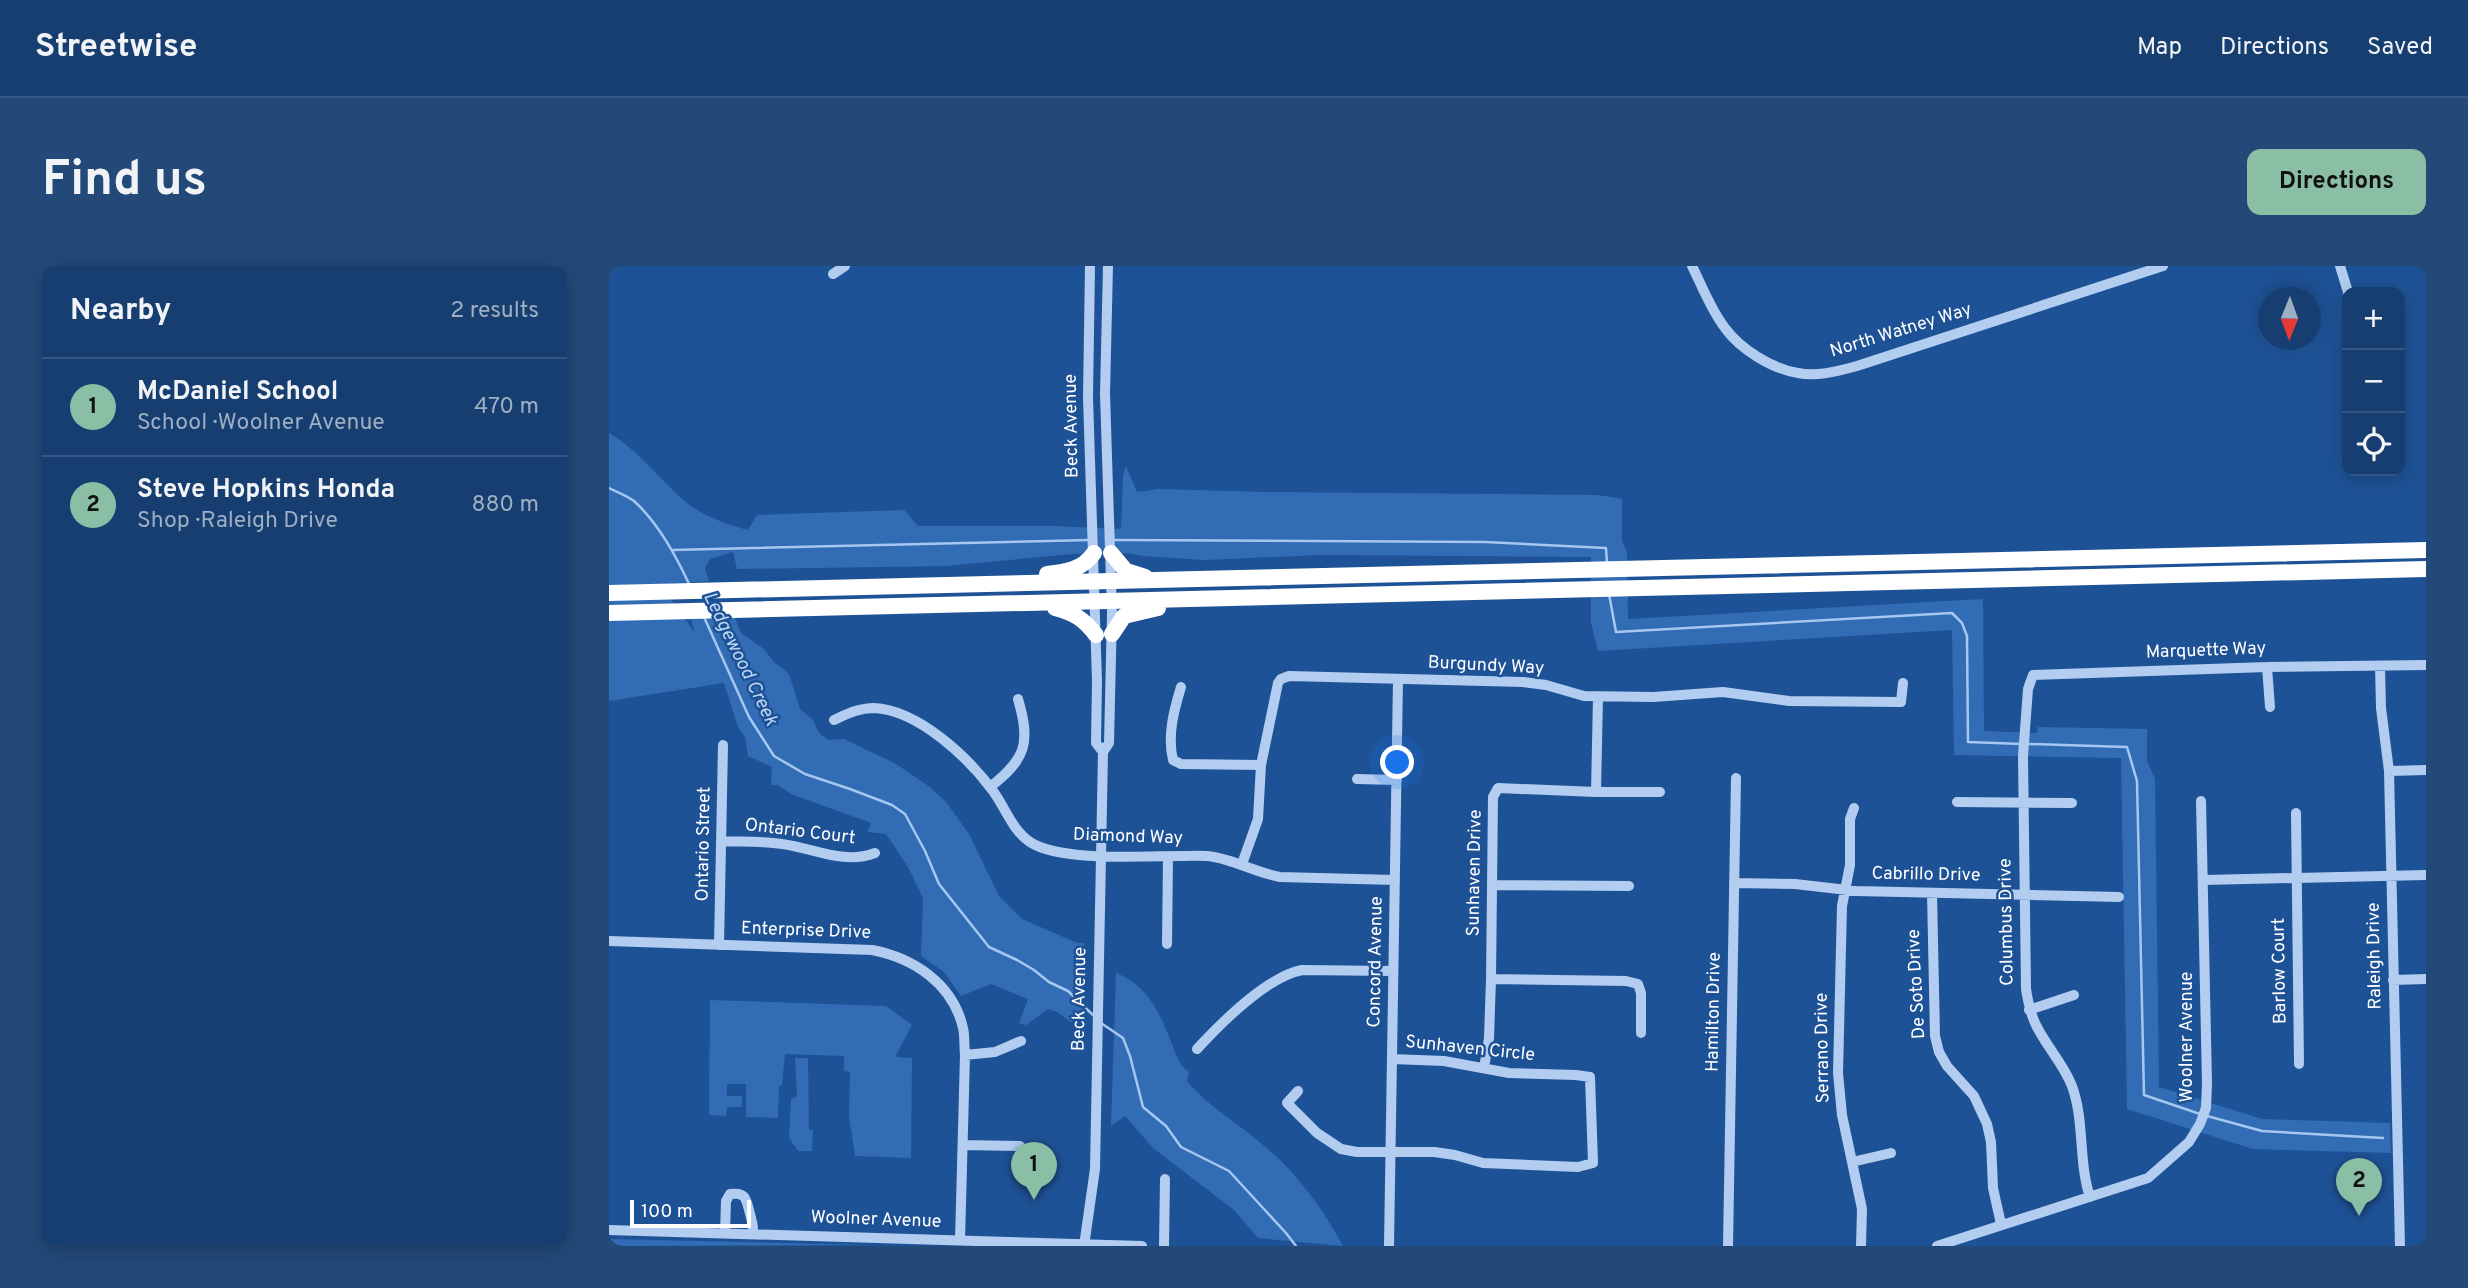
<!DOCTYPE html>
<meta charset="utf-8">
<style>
:root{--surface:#163e70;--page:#234978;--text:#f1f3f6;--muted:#9eaec3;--line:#355783;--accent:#8abfa5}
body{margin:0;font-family:Overpass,sans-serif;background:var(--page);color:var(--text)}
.controls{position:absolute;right:21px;top:21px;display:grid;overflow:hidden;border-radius:14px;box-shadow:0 4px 18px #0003}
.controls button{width:63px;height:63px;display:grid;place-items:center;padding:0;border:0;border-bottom:2px solid var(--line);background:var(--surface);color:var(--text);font:35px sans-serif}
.compass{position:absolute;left:1649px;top:21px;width:63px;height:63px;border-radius:50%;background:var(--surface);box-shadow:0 4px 18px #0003;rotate:181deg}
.scale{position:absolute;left:21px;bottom:18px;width:121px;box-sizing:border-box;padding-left:7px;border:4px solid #fff;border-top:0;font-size:19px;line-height:24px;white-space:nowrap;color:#fff;-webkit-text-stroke:5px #1e5296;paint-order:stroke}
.you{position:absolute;left:789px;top:497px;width:24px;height:24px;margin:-18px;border:5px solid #fff;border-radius:50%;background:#1a73e8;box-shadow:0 0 0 10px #1a73e833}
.badge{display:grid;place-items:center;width:46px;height:46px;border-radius:50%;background:var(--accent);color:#111;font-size:23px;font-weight:700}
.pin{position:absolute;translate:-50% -58px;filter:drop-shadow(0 2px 4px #0008)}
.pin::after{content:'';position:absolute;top:37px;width:24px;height:21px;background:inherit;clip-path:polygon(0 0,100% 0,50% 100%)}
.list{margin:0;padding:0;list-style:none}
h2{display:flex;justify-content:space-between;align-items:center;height:91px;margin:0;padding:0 28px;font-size:30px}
h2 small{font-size:23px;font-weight:400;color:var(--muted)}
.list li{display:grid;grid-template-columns:46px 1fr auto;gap:21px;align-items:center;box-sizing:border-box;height:98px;padding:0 28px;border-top:2px solid var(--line)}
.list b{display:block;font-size:26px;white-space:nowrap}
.list p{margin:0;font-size:23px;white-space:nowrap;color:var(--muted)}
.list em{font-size:23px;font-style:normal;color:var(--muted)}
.icon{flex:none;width:38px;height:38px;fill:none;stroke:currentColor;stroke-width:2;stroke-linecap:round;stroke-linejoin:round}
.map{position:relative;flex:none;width:1817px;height:980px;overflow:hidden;border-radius:14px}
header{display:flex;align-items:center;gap:42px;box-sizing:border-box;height:98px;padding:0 35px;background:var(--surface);border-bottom:2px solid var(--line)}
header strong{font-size:33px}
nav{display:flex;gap:38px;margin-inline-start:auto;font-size:24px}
.intro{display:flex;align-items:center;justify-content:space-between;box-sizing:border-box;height:168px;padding:0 42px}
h1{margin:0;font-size:49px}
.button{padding:18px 32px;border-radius:14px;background:var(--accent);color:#111;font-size:24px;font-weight:700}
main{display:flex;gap:42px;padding:0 42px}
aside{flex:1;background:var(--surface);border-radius:14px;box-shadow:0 4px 18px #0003}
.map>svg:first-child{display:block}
</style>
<header>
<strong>Streetwise</strong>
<nav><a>Map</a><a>Directions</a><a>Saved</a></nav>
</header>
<div class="intro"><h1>Find us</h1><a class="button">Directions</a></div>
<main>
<aside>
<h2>Nearby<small>2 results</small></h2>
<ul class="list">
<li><span class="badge">1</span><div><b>McDaniel School</b><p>School · Woolner Avenue</p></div><em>470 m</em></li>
<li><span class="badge">2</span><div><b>Steve Hopkins Honda</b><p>Shop · Raleigh Drive</p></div><em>880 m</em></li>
</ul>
</aside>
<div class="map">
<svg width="1817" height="980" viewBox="0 0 1817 980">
<rect width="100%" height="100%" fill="#1e5296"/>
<path fill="#326cb4" d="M0,167C29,184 49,211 74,234C91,248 117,259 139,264L148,249L295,244L309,260H446L512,263L514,209L517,200L528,226L550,223L657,226L989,229L1013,233V275L1018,286L1019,353L1374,333L1375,465L1428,467L1429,461L1538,463V495L1546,513L1550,821L1653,853L1781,857L1782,887L1644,883L1518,843L1512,492L1345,489L1343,364L989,385L982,357V291L712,289L596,294L533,290L519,287L464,288L336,300L128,303L124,286L101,293L96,302L100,315L51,318L86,367L82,353L126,352L132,367L155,383L165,396L180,408L191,443L204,454L211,468L219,474L235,473L287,498L321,521L337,536L360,568L390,630L413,653L468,677H475L474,753L462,756L448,746L439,743L417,759L410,757L419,733L382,718L352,730L335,706L312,690L314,632L299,601L277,568L258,566L262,557L182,528L169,519H162L163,501L139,490L136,471L129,461L115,417L0,435Z
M507,707C540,720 551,748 563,778C567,789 570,799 580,806L578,815C599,841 628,856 653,878C687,906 713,941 734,980L649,972L625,944L544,882L516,850L502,860Z
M101,734L277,740L303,759L287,789L288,791L303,792L302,892L246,890L240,849L241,806L235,805V790L176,788L173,819L170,820L169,852L137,851V818H118V830H133V841H118L117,850L100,849Z
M186,792H199L200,864H204L203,885H189L180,872L182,833L188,830Z
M0,973L261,979L0,980Z"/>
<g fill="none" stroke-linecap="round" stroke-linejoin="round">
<path stroke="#a6c8f0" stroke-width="2.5" d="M0,222C8,226 18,230 25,235C50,258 67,290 81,320
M505,274L876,276L997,282L998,297
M63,284L481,274
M1000,328L1007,366L1343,347L1353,357L1358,370L1359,476L1413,478
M95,351L140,451L165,490L196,508L241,523L283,539L296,548L316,585L330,618L380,681L408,694L425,704L440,716L459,725L485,750
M1420,478L1518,481L1528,515L1535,829L1591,848
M492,757L514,772L521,790L534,841L557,860L572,881L620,905L677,967L687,980
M1598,850L1653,865L1774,872"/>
<path stroke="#b2cdef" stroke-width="10" d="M481,0L479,131L488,415L487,477L494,486
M1083,0C1093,20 1102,44 1116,62C1131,83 1163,103 1189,107C1208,111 1229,105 1248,100L1554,0
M1731,0L1739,26
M224,8L236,0
M1771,400L1772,442L1780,505L1791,980
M1658,401L1661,441
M572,421C565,444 558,470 564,494L572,498L652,499
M225,454C238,448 250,442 265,442C309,444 359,491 384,525C396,541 403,564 421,576C451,596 536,590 573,590C584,590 595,589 605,591C628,595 648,607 671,611L786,614
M1780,505L1817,504
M748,513L788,514
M381,521C417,493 422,477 409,433
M987,526H1051
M1348,536L1463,537
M1245,542L1241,553V599L1233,640L1229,807L1233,849L1253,943L1252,980
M1687,547L1690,798
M112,575C132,576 153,575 173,578C205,582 234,599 266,587
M633,598L649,553L652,499L669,417L672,413L680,410L914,416L937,419L975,430L1044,431L1114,426L1180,435L1292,436L1294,417
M1595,614L1817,609
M1125,617L1186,618L1247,625L1510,631
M883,619L1020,620
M1323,627L1326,770L1330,786L1338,800L1365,830L1378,858L1382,876L1384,922L1392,958
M0,675L263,684C305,692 344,718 354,762C356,770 355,780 356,789L351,974
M558,678L559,590
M110,679L114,479
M882,713L1017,715L1029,718L1032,727V767
M1784,714L1817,713
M1420,744L1465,729
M588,783C613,756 657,711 693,704L784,705
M356,789L386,786L412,775
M875,802L880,772L882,713L884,531L889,522L987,526L989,431
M689,825L678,837L708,867L732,883L748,886H825L846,889L874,897L969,901L984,897L981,811L967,809L900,807L835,795L783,793
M354,879L411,880
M1243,896L1282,887
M1481,931C1469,895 1476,856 1463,820C1454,797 1437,780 1427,759C1421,747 1419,736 1417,723L1414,490L1419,423L1424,409L1658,401L1817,399
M0,964L533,980
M116,967L117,935L121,928C136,926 137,932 140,944C142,953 145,958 144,968
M475,980L486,903L494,486L500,477L503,346L496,128L499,0
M555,980L556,913
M780,980L789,413
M1119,980L1127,512
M1328,980L1539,912L1580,876L1591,858L1597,842L1598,818L1592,535"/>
<path stroke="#fff" stroke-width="16" d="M502,287L517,305L536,311
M438,308C457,306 473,304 485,287
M0,327L1817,284
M446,342C465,347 475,353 487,369
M0,347L1817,303
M503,368L515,350L549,342"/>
</g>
<g text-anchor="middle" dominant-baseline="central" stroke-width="5" stroke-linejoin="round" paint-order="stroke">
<g font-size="18" fill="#fff" stroke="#1e5296">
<text transform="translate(1292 65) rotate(-17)">North Watney Way</text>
<text transform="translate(463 160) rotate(-91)">Beck Avenue</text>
<text transform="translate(1597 385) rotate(-2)">Marquette Way</text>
<text transform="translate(877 400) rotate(3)">Burgundy Way</text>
<text transform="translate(191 566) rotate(7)">Ontario Court</text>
<text transform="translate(519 571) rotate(2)">Diamond Way</text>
<text transform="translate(95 578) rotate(-89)">Ontario Street</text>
<text transform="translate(866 607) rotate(-89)">Sunhaven Drive</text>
<text transform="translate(1317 609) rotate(1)">Cabrillo Drive</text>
<text transform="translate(1398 656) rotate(-91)">Columbus Drive</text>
<text transform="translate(197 665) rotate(2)">Enterprise Drive</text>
<text transform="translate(1766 690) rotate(-91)">Raleigh Drive</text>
<text transform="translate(767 696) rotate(-89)">Concord Avenue</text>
<text transform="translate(1671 705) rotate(-91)">Barlow Court</text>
<text transform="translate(1308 718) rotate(-93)">De Soto Drive</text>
<text transform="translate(471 733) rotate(-89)">Beck Avenue</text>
<text transform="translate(1105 746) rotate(-89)">Hamilton Drive</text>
<text transform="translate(1578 771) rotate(-90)">Woolner Avenue</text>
<text transform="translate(1214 782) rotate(-91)">Serrano Drive</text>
<text transform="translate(861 783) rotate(6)">Sunhaven Circle</text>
<text transform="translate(267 954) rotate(2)">Woolner Avenue</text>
</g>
<g font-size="19" font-style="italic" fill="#bed7f6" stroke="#1e5296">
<text transform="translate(131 393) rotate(64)">Ledgewood Creek</text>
</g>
</g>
</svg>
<div class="controls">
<button>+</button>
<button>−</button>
<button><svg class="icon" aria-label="locate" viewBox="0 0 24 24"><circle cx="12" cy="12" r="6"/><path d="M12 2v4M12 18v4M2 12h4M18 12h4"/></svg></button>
</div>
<svg class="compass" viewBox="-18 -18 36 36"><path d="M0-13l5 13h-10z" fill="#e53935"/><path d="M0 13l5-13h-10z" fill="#9eaec3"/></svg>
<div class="scale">100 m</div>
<div class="you"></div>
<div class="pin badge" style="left:425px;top:934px">1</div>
<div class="pin badge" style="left:1750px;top:950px">2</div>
</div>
</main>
